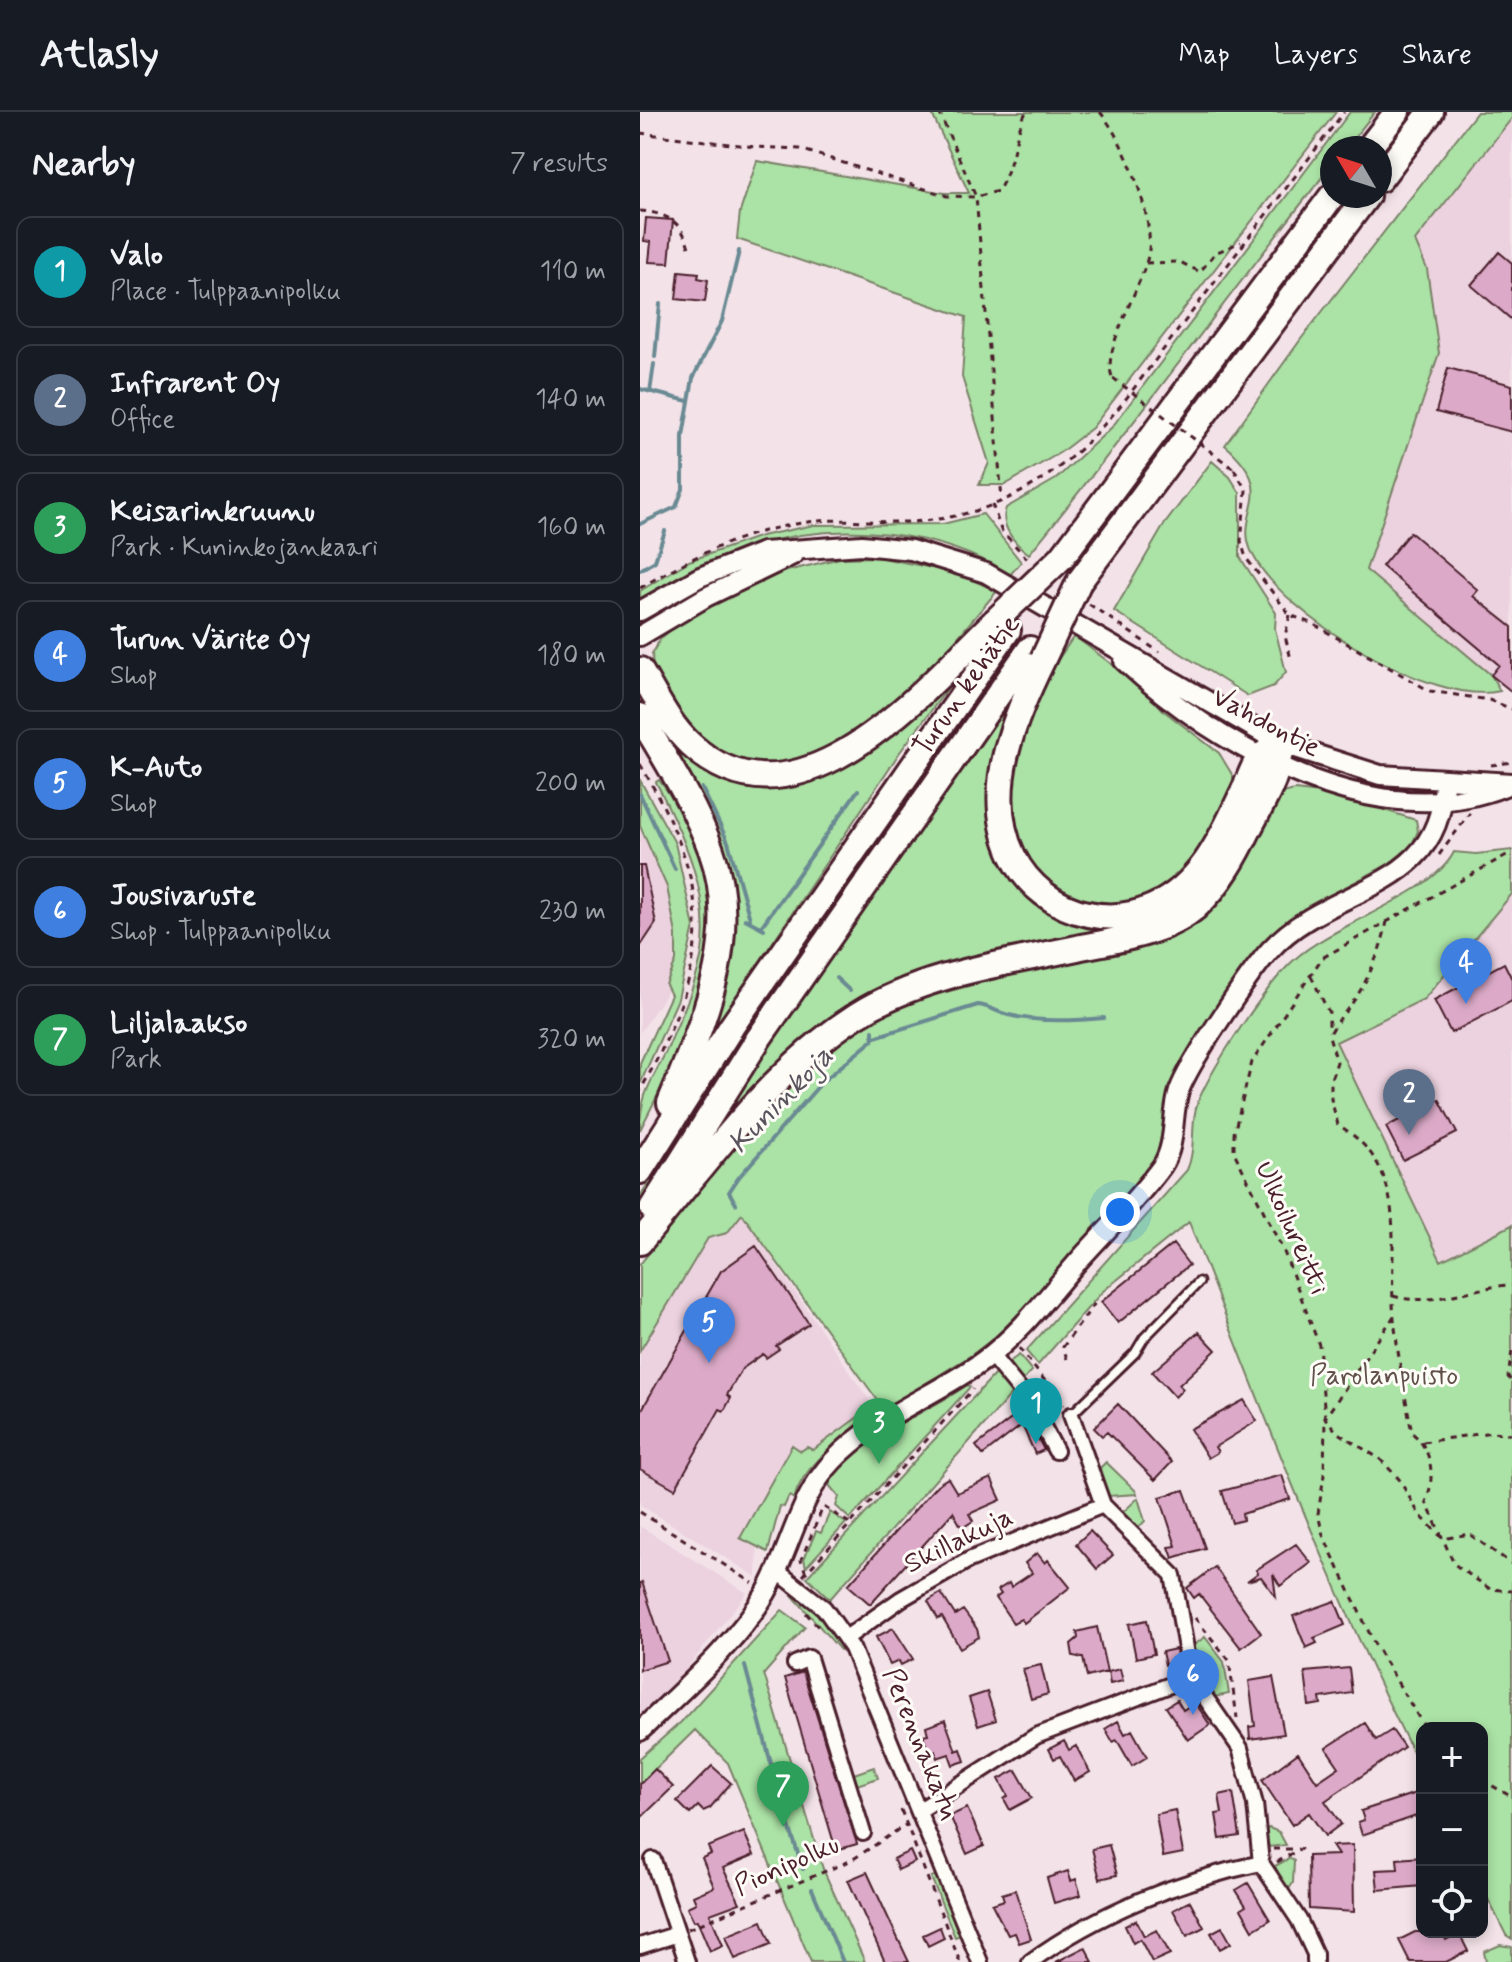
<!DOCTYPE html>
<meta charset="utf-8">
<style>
:root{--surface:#171b24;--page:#20242c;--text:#f1f3f6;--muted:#9ea1a6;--line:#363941;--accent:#db2777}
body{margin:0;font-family:Mynerve,sans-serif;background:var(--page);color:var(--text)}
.controls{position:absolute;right:24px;bottom:24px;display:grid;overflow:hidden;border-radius:16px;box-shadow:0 4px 12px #0003}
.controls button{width:72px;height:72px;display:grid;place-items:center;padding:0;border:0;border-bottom:2px solid var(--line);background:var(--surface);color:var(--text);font:40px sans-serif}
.compass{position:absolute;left:680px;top:24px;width:72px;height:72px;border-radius:50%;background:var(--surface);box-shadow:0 4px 12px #0003;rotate:309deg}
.you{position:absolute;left:480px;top:1100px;width:28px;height:28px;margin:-20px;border:6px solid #fff;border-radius:50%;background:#1a73e8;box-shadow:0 0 0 12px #1a73e833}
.badge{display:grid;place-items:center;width:52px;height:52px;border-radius:50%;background:var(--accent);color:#fff;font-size:26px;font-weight:700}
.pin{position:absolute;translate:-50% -66px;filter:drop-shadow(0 2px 4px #0008)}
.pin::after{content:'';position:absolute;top:42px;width:28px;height:24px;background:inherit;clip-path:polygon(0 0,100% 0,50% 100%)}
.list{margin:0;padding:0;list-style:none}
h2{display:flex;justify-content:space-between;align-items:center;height:104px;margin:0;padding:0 32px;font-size:34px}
h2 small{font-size:26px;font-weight:400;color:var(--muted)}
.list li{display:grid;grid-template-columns:52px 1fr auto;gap:24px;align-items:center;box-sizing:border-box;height:112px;margin:0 16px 16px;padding:0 16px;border:2px solid var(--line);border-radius:16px}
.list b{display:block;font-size:30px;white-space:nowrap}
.list p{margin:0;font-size:26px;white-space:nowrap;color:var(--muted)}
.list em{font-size:26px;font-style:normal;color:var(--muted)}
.icon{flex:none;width:44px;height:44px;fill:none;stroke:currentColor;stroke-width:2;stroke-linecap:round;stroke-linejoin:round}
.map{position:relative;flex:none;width:872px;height:1850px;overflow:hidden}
header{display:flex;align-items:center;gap:48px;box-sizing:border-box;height:112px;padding:0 40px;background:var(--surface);border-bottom:2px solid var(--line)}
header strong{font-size:38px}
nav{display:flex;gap:44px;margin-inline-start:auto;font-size:28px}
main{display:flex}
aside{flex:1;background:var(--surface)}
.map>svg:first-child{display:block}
</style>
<header>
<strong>Atlasly</strong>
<nav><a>Map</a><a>Layers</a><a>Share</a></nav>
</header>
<main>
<aside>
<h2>Nearby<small>7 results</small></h2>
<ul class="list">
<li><span class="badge" style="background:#0f9aa8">1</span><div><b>Valo</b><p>Place · Tulppaanipolku</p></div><em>110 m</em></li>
<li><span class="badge" style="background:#5c6f8a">2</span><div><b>Infrarent Oy</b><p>Office</p></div><em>140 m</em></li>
<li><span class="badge" style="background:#2e9e5b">3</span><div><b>Keisarinkruunu</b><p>Park · Kuninkojankaari</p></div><em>160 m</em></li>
<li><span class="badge" style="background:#3f7fe0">4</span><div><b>Turun Värite Oy</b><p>Shop</p></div><em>180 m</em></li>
<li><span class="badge" style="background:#3f7fe0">5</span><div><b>K-Auto</b><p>Shop</p></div><em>200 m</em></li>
<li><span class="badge" style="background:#3f7fe0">6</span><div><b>Jousivaruste</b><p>Shop · Tulppaanipolku</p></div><em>230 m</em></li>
<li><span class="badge" style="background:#2e9e5b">7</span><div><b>Liljalaakso</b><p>Park</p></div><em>320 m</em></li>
</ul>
</aside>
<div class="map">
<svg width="872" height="1850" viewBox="0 0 872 1850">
<rect width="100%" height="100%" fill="#f3e3e9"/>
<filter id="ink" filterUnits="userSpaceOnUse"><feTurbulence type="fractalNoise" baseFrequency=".0125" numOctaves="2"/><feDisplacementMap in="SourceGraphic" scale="16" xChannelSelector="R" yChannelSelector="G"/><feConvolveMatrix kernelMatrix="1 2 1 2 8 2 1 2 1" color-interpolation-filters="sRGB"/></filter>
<g filter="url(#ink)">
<path fill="#ecd2df" d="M872,7V580L726,458L799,241L787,157L775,130Z
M0,706L23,750L36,811V832L31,874L0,921Z
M872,782V1113L801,1150L695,929L784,887Z
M102,1102L238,1301L153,1353L118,1409L117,1465L0,1393V1239L69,1125L87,1121Z
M0,1414L107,1481L44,1560L0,1604Z"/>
<path fill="#abe2a5" stroke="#7a8068" stroke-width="2" d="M291,0H696L452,316L421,340L365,373H339L349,351L322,265L326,205L97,127L100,100L117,49L305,81H329Z
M710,0H735L706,36H692V53C589,181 494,315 389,442C375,432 359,414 366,396L416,367L472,315Z
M837,0H872V6L775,129L787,157L799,241L726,458L851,563L860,579C792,595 643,503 613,443C591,400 643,383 585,333L661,227Z
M572,349L590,365L600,381V445L636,501L635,517L646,560L634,574L608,584L474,499L524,413Z
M343,402L381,450L370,463C300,419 201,408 121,432C78,444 39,469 0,491V479L49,449L121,424L174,413L303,412Z
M238,445L317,461L357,479L279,571L222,621L160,651L110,655L53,624L13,559L12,541L21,526L42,509L127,464L200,446Z
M375,524L381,530L211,771L0,1092V1084L107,918Z
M434,524L505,577L524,599L579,641L593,664V678L584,705L533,775L481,795L430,788L389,755L366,708L376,634L407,564Z
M320,560L260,640L64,933L89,842L40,656L0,581L37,633L129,672Z
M373,586C359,628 335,683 354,727C364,748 384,769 398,789L528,803L264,871L54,1049L124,940Z
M0,668L35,731L54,815L38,887L0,972V951L31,883L26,873L36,849V822L27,775L0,714Z
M19,668C28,681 40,693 48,707C109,809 47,926 0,1018C0,979 14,967 29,933C41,904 57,871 62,840C71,781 42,721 16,670Z
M655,678L697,683L776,708L778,719L772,733L749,752L662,798L613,842L530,974L517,1046L366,1217L330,1244L244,1297L102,1102L87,1121L68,1126L0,1239V1152L128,994L202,926L261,892L407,853L514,831L537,820L632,692L642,681Z
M872,738V782L784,887L696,930L801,1149L872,1113V1827L866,1823L842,1775V1616H782V1658C691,1481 621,1295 549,1110L462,1180L398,1253L386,1239L547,1058C557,1036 549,1010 559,987C575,951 626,873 655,847C695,811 793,783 814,740L836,742Z
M379,1243L392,1259L379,1273L365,1253Z
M356,1261L375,1278L190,1487L167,1465Z
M327,1273L330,1275L210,1407L196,1394L199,1385L189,1373C209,1328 288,1302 327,1273Z
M222,1302L228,1309C200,1330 163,1352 154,1387L149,1384L144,1395L140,1394L128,1440L100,1426L152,1333L161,1339L167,1335L173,1338Z
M466,1350L495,1378L497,1382L468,1384L458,1358Z
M498,1386L505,1409L497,1417L481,1402Z
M190,1400L206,1411L166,1455L164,1447L176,1419L181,1421Z
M154,1480L175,1499L204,1537L200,1538L152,1483Z
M142,1498L165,1515L124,1562L183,1757L225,1850H171L88,1651L55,1618L0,1672V1646L41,1610Z
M565,1525L584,1550L589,1582L574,1585L558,1563L553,1534Z
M234,1655L238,1666L214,1674L211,1663Z
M629,1716L639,1720L646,1733L629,1735L625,1719Z
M650,1746L654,1749L653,1771L647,1780L635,1754Z
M297,1763L321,1823L315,1825L291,1765Z
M860,1833L872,1835V1850H846L844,1840Z"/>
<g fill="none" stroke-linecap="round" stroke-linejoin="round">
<path stroke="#6a8a93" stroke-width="4" d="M15,245L20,192
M0,277L48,289
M10,280L14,252
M0,412L36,395L43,377V324L53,266L82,209L99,139
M0,458L15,449L25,419
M62,676L88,730L110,807
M0,682L35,757
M105,807L124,817
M121,815L218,678
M196,866L210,879
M235,925L338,893C348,894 353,898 362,901C392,911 433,909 464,906
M96,1092L89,1080L99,1065L182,970L233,928V919
M105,1554L141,1689L163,1757
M172,1777L203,1850"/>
</g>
<path fill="#dcaac8" stroke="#4a1f2b" stroke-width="2" d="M6,106L33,108L29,151L9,150L11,130L4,129Z
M859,140L872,151V208L831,173Z
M39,159L59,161L58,166L68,168L65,190L36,187Z
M808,256L872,273V320L796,300Z
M770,420L838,478L833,484L872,515V580L851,563L859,553L742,454Z
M0,754H4L16,811L0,835Z
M864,851L872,867V889L811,921L794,888Z
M799,987L817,1021L763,1048L746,1015Z
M533,1132L549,1153L478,1211L461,1190Z
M116,1134L169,1212L136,1234L139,1237L126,1246L123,1242L102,1257L87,1283L91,1286L84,1299L80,1297L35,1377L0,1357V1301L81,1159Z
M559,1220L576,1238L539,1273L543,1277L535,1285L512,1260Z
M604,1288L617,1309L575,1335L578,1340L568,1346L550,1317Z
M478,1292L532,1350L515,1368L467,1320L462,1324L454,1316Z
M383,1298L404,1338L395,1342L382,1313L343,1343L336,1334Z
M642,1363L650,1387L602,1402L603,1408L592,1411L582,1379Z
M308,1366L317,1381L351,1366L361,1388L329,1402L333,1409L322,1416L313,1400L230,1492L208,1473L297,1373Z
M544,1378L565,1436L533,1446L529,1435L536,1434L520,1385Z
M450,1419L473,1443L457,1457L436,1432Z
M656,1432L671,1451L640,1474L633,1462L636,1485L621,1465L607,1469L618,1461L616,1458Z
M397,1441L405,1451L408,1448L430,1475L384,1511L381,1507L373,1511L356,1486L361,1482L358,1478L369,1471L371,1475L392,1461L385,1451Z
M575,1455L621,1521L601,1536L559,1482L554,1486L547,1476Z
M2,1470L28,1549L0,1558V1471Z
M301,1481L315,1503L323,1498L337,1517L339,1525L320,1536L302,1505L298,1507L288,1489Z
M695,1489L705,1513L674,1526L677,1531L666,1536L653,1504Z
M507,1508L514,1542L496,1546L489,1512Z
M457,1515L467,1560L447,1565L443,1546L433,1544L431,1532L438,1526L437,1520Z
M253,1516L273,1547L261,1553L259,1549L250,1553L236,1525Z
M536,1537L538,1550L525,1553L522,1540Z
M401,1553L408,1582L391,1587L383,1557Z
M709,1556L712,1581L680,1586L681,1592L669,1594L665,1560Z
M480,1557L483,1569L470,1572L468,1560Z
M163,1560L217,1732L196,1738L145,1566Z
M633,1565L644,1622L610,1627L609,1615L615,1614L609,1569Z
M347,1580L356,1608L338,1614L329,1586Z
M537,1588L543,1598L555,1590L570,1613L548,1628L526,1595Z
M305,1608L316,1639L321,1637L325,1649L313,1653L309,1642L297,1646L295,1639L289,1641L283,1623L288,1622L286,1615Z
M478,1609L485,1622L492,1618L507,1645L492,1654L477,1628L473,1630L465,1617Z
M725,1611L736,1628L752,1618L764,1635L685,1689L701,1712L685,1724L669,1701L652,1713L622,1668L658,1641L677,1670L699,1655L686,1636Z
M424,1629L429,1638L436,1634L450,1660L434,1669L420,1644L414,1647L409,1637Z
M72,1654L91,1671L70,1696L63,1699L58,1694L50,1702L37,1689Z
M15,1657L33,1675L0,1707V1672Z
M376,1658L392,1686L370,1698L364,1687L368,1684L359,1667Z
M782,1679V1702L722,1723L718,1710L724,1708L721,1699Z
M593,1680L600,1724L580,1727L576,1702L582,1701L579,1683Z
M327,1696L344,1734L327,1742L310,1704Z
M535,1698L543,1741L523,1745L516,1702Z
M104,1720L114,1743L83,1756L100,1791L70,1802L83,1833L70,1839L57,1808L54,1809L47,1795L56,1791L53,1784L74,1775L62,1746L71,1742L68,1735Z
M469,1733L477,1763L460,1767L452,1737Z
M713,1733L714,1800L669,1797L668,1744L698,1743L692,1734Z
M270,1739L275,1750L258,1758L253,1747Z
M782,1745V1774L738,1778L736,1758L758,1757L757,1747Z
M428,1759L431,1769L436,1767L441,1783L414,1791L407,1766Z
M227,1760L252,1814L269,1850H245L208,1768Z
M608,1771L630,1808L613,1818L601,1797L606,1794L596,1778Z
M375,1778L391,1827L379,1831L375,1821L368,1823L352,1792L364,1788L362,1782Z
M550,1789L564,1815L547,1824L533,1798Z
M496,1808L504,1824L517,1818L530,1842L512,1850L500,1827L493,1831L485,1814Z
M122,1809L131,1832L95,1847L86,1824Z
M300,1815L304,1826L288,1834L283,1823Z
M582,1815L591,1831L580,1837L571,1821Z
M775,1820H802L806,1828L819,1821L828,1839L806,1850H770L759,1828Z
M445,1835L453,1850H416Z"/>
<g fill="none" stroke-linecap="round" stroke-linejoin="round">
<g stroke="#4a1f2b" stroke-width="13">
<path id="service" d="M431,1303L495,1241L504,1226L559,1170"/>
</g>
<g stroke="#4a1f2b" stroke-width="20">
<path id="minor" d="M351,1243L391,1292L416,1339
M431,1303L463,1393L533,1463L551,1565L600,1636L615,1692L621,1751L659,1808L675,1842V1850
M137,1459L184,1496L212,1536L340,1850
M206,1526L261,1487L329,1448L463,1393
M155,1552L169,1546L223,1721
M280,1698L396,1624L551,1565
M13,1748L47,1850
M0,1834L38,1822
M390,1850C457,1801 540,1768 621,1751"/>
</g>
<g stroke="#4a1f2b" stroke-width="24">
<path id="tertiary" d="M0,499L60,465L123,440L222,433L271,438L346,461L640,631L740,663L872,671
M0,524L66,485L153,443
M484,549C577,635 737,726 865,674
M0,1619C44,1576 94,1534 126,1481C150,1439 159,1384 193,1349C234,1305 295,1284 343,1249C381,1221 410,1181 441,1146C468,1116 498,1087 522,1054C537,1031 531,1004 539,979C549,951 609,862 630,838C690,771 802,782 804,669"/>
</g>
<g stroke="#4a1f2b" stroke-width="30">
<path id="trunk" d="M729,36L757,0
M740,67L791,0
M422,445L692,84
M439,470L727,84
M403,547C374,607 342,679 373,744C387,773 416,796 448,802C471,807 491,805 513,795C562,772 582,725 604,678C609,668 613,653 620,645C625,640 634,636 640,631
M0,558C15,583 29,613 51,633C158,730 284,577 355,509
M0,604C25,647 54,691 71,738C103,825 62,911 30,991
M0,1059L92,914L368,518
M12,1096L119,926L390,537
M0,1130C66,1052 130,959 217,903C283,862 362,852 437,836C476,828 524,822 556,795C580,773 596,744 610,715C625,686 640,664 640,631"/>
</g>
<path stroke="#4a1f2b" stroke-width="3" stroke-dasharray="6 6" stroke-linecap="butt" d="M299,0L336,85L362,387
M460,0C484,28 513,101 509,138C506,169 458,242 473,266
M0,21L115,35L160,37L307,84L336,85L358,79C374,54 373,26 386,0
M0,99C26,101 42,109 49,136
M506,151L540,150L560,160L575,141L601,130
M594,357L606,378L601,429L606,446L650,503L673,512L790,579L849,588L872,597
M352,392L361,418L391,451
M0,476C51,445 102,420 162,411C203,404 243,413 283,409C373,400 431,355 485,288L704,0
M449,492L519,540
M650,503L645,524L651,547
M0,652C77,782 72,849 0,979
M851,653L872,650
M799,743L830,701
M747,809C743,833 729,866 715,887C706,900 696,909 689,924L697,950L691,967V987L698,1013C773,1057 747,1134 754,1206C758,1245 765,1283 772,1321C793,1338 795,1366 786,1390L803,1427L829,1422L872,1452
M671,864L689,901V920
M753,1184C792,1196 832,1174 872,1173
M754,1204L685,1306L698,1321L740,1347L759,1367L779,1402L803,1427L814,1452L850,1477L872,1479
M379,1236L424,1293
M872,1239L868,1265L872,1269
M427,1247L423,1235L455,1191
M783,1330L852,1320L872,1322
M184,1395L211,1412
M0,1400L113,1471
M166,1461L161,1448L183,1395
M163,1464L333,1277
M166,1501L180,1517
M555,1506L589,1548L597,1606
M785,1616L735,1533L683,1423L678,1402L684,1363L685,1306L679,1233L644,1140L594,1040V1021L612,950L682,846L872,740
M842,1668L872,1685
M261,1698L320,1850
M633,1737H658
M637,1750L662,1736
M48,1817L212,1748L267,1712"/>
<use href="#service" stroke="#fdfcf7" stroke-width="7"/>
<use href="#minor" stroke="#fdfcf7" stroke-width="14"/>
<use href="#tertiary" stroke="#fdfcf7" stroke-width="18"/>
<use href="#trunk" stroke="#fdfcf7" stroke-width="24"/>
<g stroke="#4a1f2b" stroke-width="30" stroke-linecap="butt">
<path id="trunk-bridge" d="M355,509L422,445
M403,547L439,470"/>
</g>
<path stroke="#4a1f2b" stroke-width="3" stroke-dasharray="6 6" stroke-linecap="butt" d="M473,266L594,357"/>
<use href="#trunk-bridge" stroke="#fdfcf7" stroke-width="24"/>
</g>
</g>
<g text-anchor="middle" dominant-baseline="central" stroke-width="6" stroke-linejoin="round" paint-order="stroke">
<g font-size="28" fill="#4a1f2b" stroke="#fdfcf7">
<text transform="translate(327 574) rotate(-55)">Turun kehätie</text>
<text transform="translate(626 611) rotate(28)">Vahdontie</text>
<text transform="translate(651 1116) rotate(66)">Ulkoilureitti</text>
<text transform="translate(319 1429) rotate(-26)">Skillakuja</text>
<text transform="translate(280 1632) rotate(68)">Perennakatu</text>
<text transform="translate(147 1754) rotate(-24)">Pionipolku</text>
</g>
<g font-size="28" fill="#62504a" stroke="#fdfcf7">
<text x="744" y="1264">Parolanpuisto</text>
</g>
<g font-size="30" font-style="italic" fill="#5a545f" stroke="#fdfcf7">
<text transform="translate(141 988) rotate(-46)">Kuninkoja</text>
</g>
</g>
</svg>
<div class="controls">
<button>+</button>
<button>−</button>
<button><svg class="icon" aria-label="locate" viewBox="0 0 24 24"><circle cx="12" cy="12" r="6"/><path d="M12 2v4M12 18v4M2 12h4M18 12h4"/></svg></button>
</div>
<svg class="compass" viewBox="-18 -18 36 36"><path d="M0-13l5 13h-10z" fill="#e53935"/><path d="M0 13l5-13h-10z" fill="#9ea1a6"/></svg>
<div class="you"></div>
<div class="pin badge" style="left:396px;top:1332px;background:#0f9aa8">1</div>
<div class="pin badge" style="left:769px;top:1023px;background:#5c6f8a">2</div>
<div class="pin badge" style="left:239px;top:1352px;background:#2e9e5b">3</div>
<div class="pin badge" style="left:826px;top:892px;background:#3f7fe0">4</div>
<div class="pin badge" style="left:69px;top:1251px;background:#3f7fe0">5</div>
<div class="pin badge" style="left:553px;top:1603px;background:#3f7fe0">6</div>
<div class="pin badge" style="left:143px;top:1715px;background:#2e9e5b">7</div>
</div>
</main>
